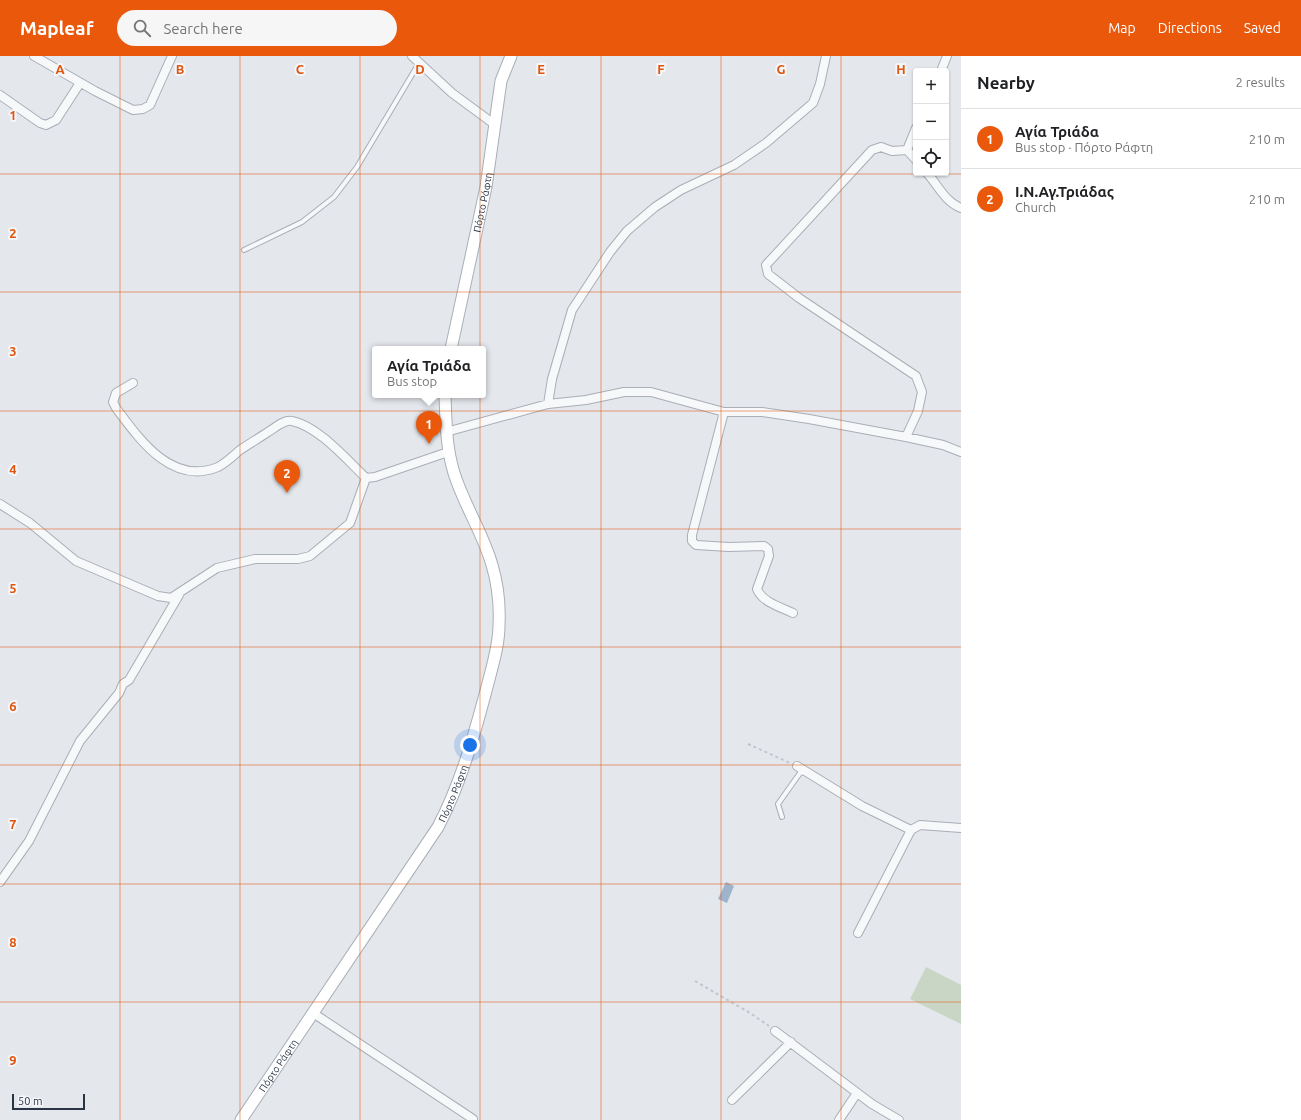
<!DOCTYPE html>
<meta charset="utf-8">
<style>
:root{--surface:#fff;--page:#f6f6f6;--text:#202124;--muted:#757577;--line:#e0e0e0;--accent:#ea580c}
body{margin:0;font-family:Ubuntu,sans-serif;background:var(--page);color:var(--text)}
.controls{position:absolute;right:12px;top:12px;display:grid;overflow:hidden;border-radius:4px;box-shadow:0 1px 3px #0004}
.controls button{width:36px;height:36px;display:grid;place-items:center;padding:0;border:0;border-bottom:1px solid var(--line);background:var(--surface);color:var(--text);font:20px sans-serif}
.scale{position:absolute;left:12px;bottom:10px;width:73px;box-sizing:border-box;padding-left:4px;border:2px solid #2b3445;border-top:0;font-size:11px;line-height:14px;white-space:nowrap;color:#2b3445;-webkit-text-stroke:3px #f4f6f9;paint-order:stroke}
.you{position:absolute;left:470px;top:689px;width:14px;height:14px;margin:-10px;border:3px solid #fff;border-radius:50%;background:#1a73e8;box-shadow:0 0 0 6px #1a73e833}
.badge{display:grid;place-items:center;width:26px;height:26px;border-radius:50%;background:var(--accent);color:#fff;font-size:13px;font-weight:700}
.pin{position:absolute;translate:-50% -33px;filter:drop-shadow(0 1px 2px #0008)}
.pin::after{content:'';position:absolute;top:21px;width:14px;height:12px;background:inherit;clip-path:polygon(0 0,100% 0,50% 100%)}
.popup{position:absolute;left:372px;top:290px;width:114px;height:52px;box-sizing:border-box;display:grid;place-content:center;border-radius:4px;background:var(--surface);filter:drop-shadow(0 1px 3px #0005);font-size:13px;white-space:nowrap;color:var(--muted)}
.popup b{font-size:15px;color:var(--text)}
.popup::after{content:'';position:absolute;left:50%;top:100%;margin-left:-8px;border:8px solid transparent;border-top-color:var(--surface)}
.list{margin:0;padding:0;list-style:none}
h2{display:flex;justify-content:space-between;align-items:center;height:52px;margin:0;padding:0 16px;font-size:17px}
h2 small{font-size:13px;font-weight:400;color:var(--muted)}
.list li{display:grid;grid-template-columns:26px 1fr auto;gap:12px;align-items:center;box-sizing:border-box;height:60px;padding:0 16px;border-top:1px solid var(--line)}
.list b{display:block;font-size:15px;white-space:nowrap}
.list p{margin:0;font-size:13px;white-space:nowrap;color:var(--muted)}
.list em{font-size:13px;font-style:normal;color:var(--muted)}
.icon{flex:none;width:22px;height:22px;fill:none;stroke:currentColor;stroke-width:2;stroke-linecap:round;stroke-linejoin:round}
.map{position:relative;flex:none;width:961px;height:1064px;overflow:hidden}
header{display:flex;align-items:center;gap:24px;box-sizing:border-box;height:56px;padding:0 20px;background:var(--accent);color:#fff}
header strong{font-size:19px}
nav{display:flex;gap:22px;margin-inline-start:auto;font-size:14px}
.search{width:280px;height:36px;background:var(--page);display:flex;align-items:center;gap:10px;box-sizing:border-box;padding:0 14px;border-radius:22px;color:var(--muted);font-size:15px}
main{display:flex}
aside{flex:1;background:var(--surface)}
.map>svg:first-child{display:block}
</style>
<header>
<strong>Mapleaf</strong>
<div class="search"><svg class="icon" aria-label="search" viewBox="0 0 24 24"><circle cx="10" cy="10" r="6"/><path d="M15 15l6 6"/></svg>Search here</div>
<nav><a>Map</a><a>Directions</a><a>Saved</a></nav>
</header>
<main>
<div class="map">
<svg width="961" height="1064" viewBox="0 0 961 1064">
<rect width="100%" height="100%" fill="#e4e7ec"/>
<path fill="#c9d6c5" d="M926,911L961,929V968L910,943Z"/>
<path fill="#9fb4cc" d="M726,826L734,830L727,847L718,843Z"/>
<g fill="none" stroke-linecap="round" stroke-linejoin="round">
<g stroke="#a9aeb7" stroke-width="6">
<path id="service" d="M244,194L302,166L334,141L357,111L419,7
M782,761L778,748L800,717L805,716"/>
</g>
<g stroke="#a9aeb7" stroke-width="10">
<path id="minor" d="M34,0L95,35L133,54L143,53L150,49L172,0
M412,0L452,37L494,68
M941,15L947,0
M0,39L40,67L46,69L56,64L80,27
M916,72L907,94L916,104
M927,117C938,129 945,146 961,152
M133,327L116,337L113,346L116,352C140,384 172,430 218,411C226,407 233,400 240,394C249,388 259,382 268,376C275,372 284,363 292,365C318,370 347,404 366,422
M548,348L552,323L572,254L610,196L627,175L655,151L681,134L734,109L766,87L813,47L820,28L826,0
M724,356L692,479V485L696,489L729,491L764,490L768,493L769,500L757,533C762,546 780,551 793,557
M446,376L548,348L586,344L624,336H651L724,356H762L809,363L906,381L943,389L961,396
M906,381L918,355L922,336L916,320L799,242L768,218L766,209L872,94L881,91L892,95L907,94
M0,448L30,467L76,505L158,540L171,542L217,512L255,503H298L310,500L350,467L366,422L375,421L448,396
M797,710L862,750L911,774
M0,826L29,785L80,685L119,637L123,628L129,624L179,539
M858,877L911,774L920,769L961,772
M313,957L473,1063
M775,975L872,1048L899,1064
M732,1044L791,986
M839,1064L857,1037"/>
</g>
<g stroke="#a9aeb7" stroke-width="13">
<g id="secondary">
<path id="s1" d="M451,293L486,131L501,25L511,0"/>
<path id="s2" d="M241,1064L438,771C461,727 474,680 487,631C492,611 499,590 499,569C500,549 498,529 492,509C483,477 464,449 454,417C446,391 446,366 445,339"/>
</g>
</g>
<path stroke="#c2c5cb" stroke-width="2" stroke-dasharray="3 3" stroke-linecap="butt" d="M748,688L790,707
M695,925L750,957L769,970"/>
<use href="#service" stroke="#f7f8fa" stroke-width="4"/>
<use href="#minor" stroke="#f7f8fa" stroke-width="8"/>
<use href="#secondary" stroke="#fff" stroke-width="11"/>
</g>
<path fill="none" stroke="#df570f" stroke-width="1" stroke-opacity="0.55" d="M120,0V1064M240,0V1064M360,0V1064M480,0V1064M601,0V1064M721,0V1064M841,0V1064M0,118H961M0,236H961M0,355H961M0,473H961M0,591H961M0,709H961M0,828H961M0,946H961"/>
<g text-anchor="middle" dominant-baseline="central" stroke-width="4" stroke-linejoin="round" paint-order="stroke">
<g font-size="10" fill="#2b3445" stroke="#f4f6f9">
<text stroke="none"><textPath href="#s1" startOffset="150">Πόρτο Ράφτη</textPath></text>
<text stroke="none"><textPath href="#s2" startOffset="390">Πόρτο Ράφτη</textPath></text>
<text stroke="none"><textPath href="#s2" startOffset="66">Πόρτο Ράφτη</textPath></text>
</g>
</g>
<g font-size="13" text-anchor="middle" font-weight="bold" fill="#df570f" stroke="#f4f6f9" stroke-width="4" stroke-linejoin="round" paint-order="stroke">
<text x="60" y="18">A</text>
<text x="180" y="18">B</text>
<text x="300" y="18">C</text>
<text x="420" y="18">D</text>
<text x="541" y="18">E</text>
<text x="661" y="18">F</text>
<text x="781" y="18">G</text>
<text x="901" y="18">H</text>
<text x="13" y="64">1</text>
<text x="13" y="182">2</text>
<text x="13" y="300">3</text>
<text x="13" y="418">4</text>
<text x="13" y="537">5</text>
<text x="13" y="655">6</text>
<text x="13" y="773">7</text>
<text x="13" y="891">8</text>
<text x="13" y="1009">9</text>
</g>
</svg>
<div class="controls">
<button>+</button>
<button>−</button>
<button><svg class="icon" aria-label="locate" viewBox="0 0 24 24"><circle cx="12" cy="12" r="6"/><path d="M12 2v4M12 18v4M2 12h4M18 12h4"/></svg></button>
</div>
<div class="scale">50 m</div>
<div class="you"></div>
<div class="pin badge" style="left:429px;top:388px">1</div>
<div class="popup"><b>Αγία Τριάδα</b>Bus stop</div>
<div class="pin badge" style="left:287px;top:437px">2</div>
</div>
<aside>
<h2>Nearby<small>2 results</small></h2>
<ul class="list">
<li><span class="badge">1</span><div><b>Αγία Τριάδα</b><p>Bus stop · Πόρτο Ράφτη</p></div><em>210 m</em></li>
<li><span class="badge">2</span><div><b>Ι.Ν.Αγ.Τριάδας</b><p>Church</p></div><em>210 m</em></li>
</ul>
</aside>
</main>
